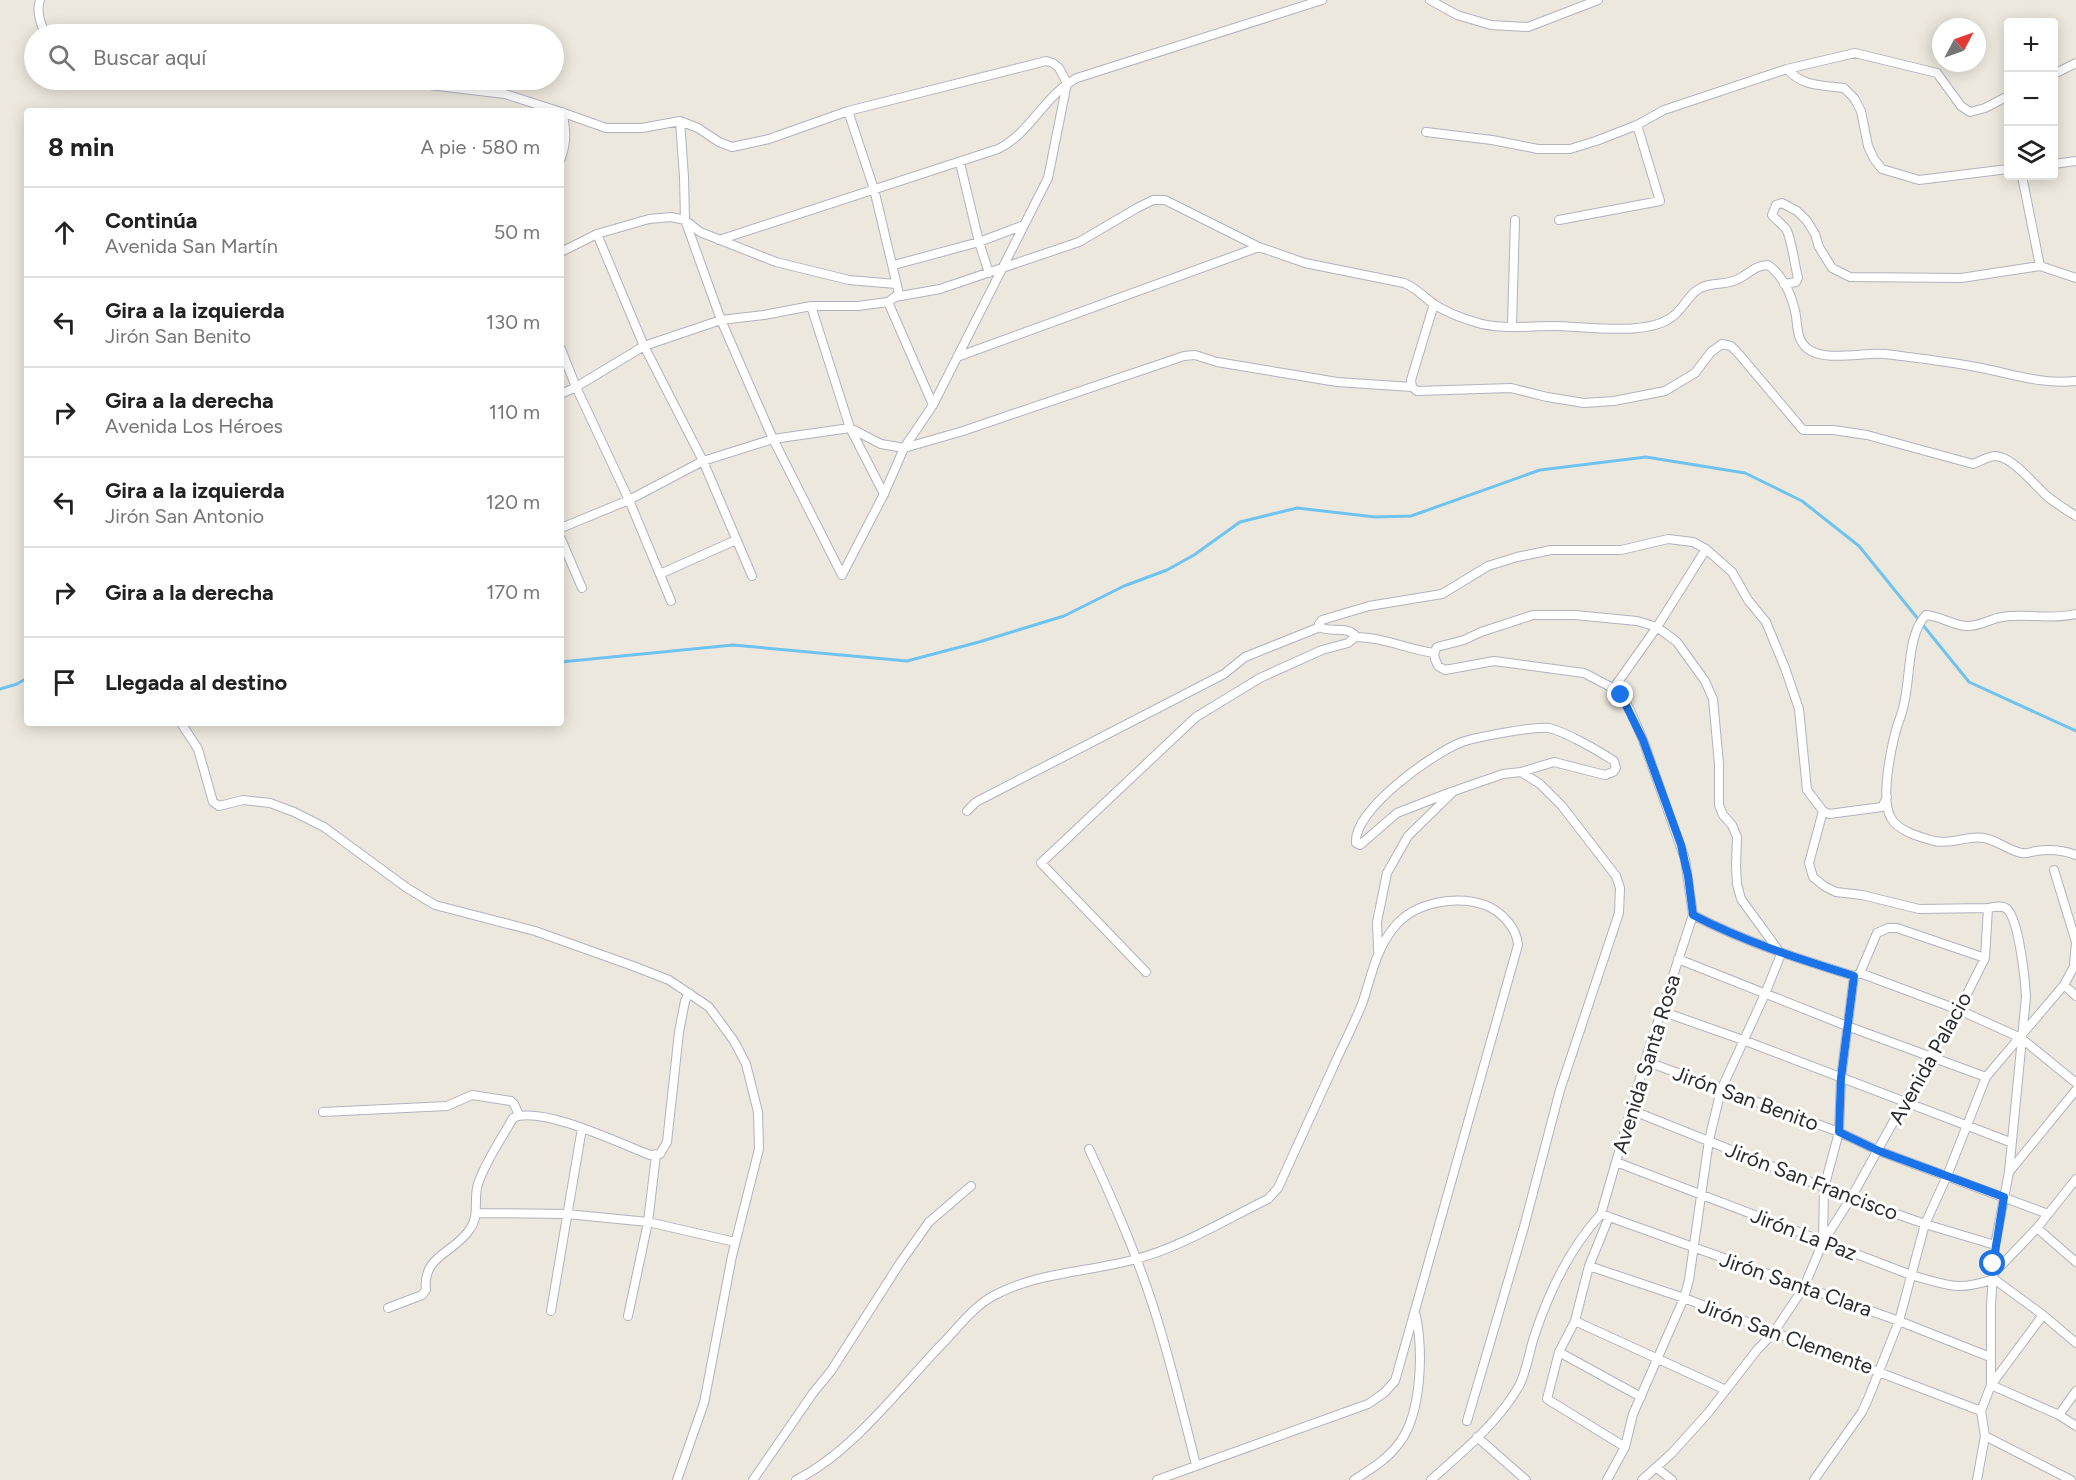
<!DOCTYPE html>
<html lang="es">
<meta charset="utf-8">
<style>
:root{--surface:#fff;--page:#f6f6f6;--text:#222;--muted:#767676;--line:#e0e0e0}
body{margin:0;font-family:Figtree,sans-serif;background:var(--page);color:var(--text)}
.controls{position:absolute;right:18px;top:18px;display:grid;overflow:hidden;border-radius:6px;box-shadow:0 3px 15px #0003}
.controls button{width:54px;height:54px;display:grid;place-items:center;padding:0;border:0;border-bottom:2px solid var(--line);background:var(--surface);color:var(--text);font:30px sans-serif}
.compass{position:absolute;left:1932px;top:18px;width:54px;height:54px;border-radius:50%;background:var(--surface);box-shadow:0 3px 15px #0003;rotate:49deg}
.stop{position:absolute;width:18px;height:18px;margin:-14px;border:4px solid #1a73e8;border-radius:50%;background:#fff}
.stop.end{background:#1a73e8;border-color:#fff;box-shadow:0 2px 6px #0008}
.list{margin:0;padding:0;list-style:none}
h2{display:flex;justify-content:space-between;align-items:center;height:78px;margin:0;padding:0 24px;font-size:26px}
h2 small{font-size:20px;font-weight:400;color:var(--muted)}
.list li{display:grid;grid-template-columns:39px 1fr auto;gap:18px;align-items:center;box-sizing:border-box;height:90px;padding:0 24px;border-top:2px solid var(--line)}
.list b{display:block;font-size:22px;white-space:nowrap}
.list p{margin:0;font-size:20px;white-space:nowrap;color:var(--muted)}
.list em{font-size:20px;font-style:normal;color:var(--muted)}
.icon{flex:none;width:33px;height:33px;fill:none;stroke:currentColor;stroke-width:2;stroke-linecap:round;stroke-linejoin:round}
.map{position:relative;flex:none;width:2076px;height:1480px;overflow:hidden}
.search{position:absolute;background:var(--surface);box-shadow:0 3px 15px #0003;left:24px;top:24px;width:540px;height:66px;display:flex;align-items:center;gap:15px;box-sizing:border-box;padding:0 21px;border-radius:33px;color:var(--muted);font-size:22px}
.panel{position:absolute;background:var(--surface);box-shadow:0 3px 15px #0003;left:24px;top:108px;width:540px;height:618px;border-radius:6px}
.map>svg:first-child{display:block}
</style>
<div class="map">
<svg width="2076" height="1480" viewBox="0 0 2076 1480">
<rect width="100%" height="100%" fill="#ede8dd"/>
<g fill="none" stroke-linecap="round" stroke-linejoin="round">
<path stroke="#6fc3f1" stroke-width="3" d="M561,662L733,645L907,661L979,642L1064,616L1124,586L1167,570L1194,555L1240,522L1297,508L1375,517L1411,516L1540,470L1646,457L1745,473L1802,501L1859,546L1969,682L2076,731
M0,689L17,684L27,678"/>
<g stroke="#b1b2bf" stroke-width="10">
<path id="street" d="M40,0C36,12 41,24 45,34
M1430,0L1457,15L1491,25L1528,27L1598,0
M1787,69C1803,87 1822,85 1844,88L1854,98L1861,111L1868,146L1874,159L1882,169L1919,180L2008,169
M2054,74L2076,63
M387,80L505,94L558,111
M561,112L606,128H642L680,121L698,128L719,142L732,147L769,139L848,111L1046,61L1053,63L1059,68L1067,83L1048,178L933,405L904,448L884,494L842,575
M680,121L684,177L685,220L721,320L773,439L842,575
M1426,132L1492,140L1538,149H1570L1596,141L1637,125L1664,110L1787,69L1855,53L1937,73L1961,106L1970,112L1985,108L2008,96
M561,158C567,141 566,129 562,112
M960,163L979,242L989,273
M2054,164L2076,161
M2022,176L2040,266
M1559,220L1660,201L1637,125
M597,234L644,346L703,461L752,576
M719,240L998,149C1031,133 1044,95 1077,78L1322,0
M561,252L597,234L649,219L671,217L685,220L700,232L776,262L849,280L896,284
M894,265L979,242L1024,225
M1784,284L1796,282L1798,278C1795,267 1791,236 1786,229C1782,224 1776,220 1772,215L1776,205L1782,203L1797,211L1807,221L1815,234L1819,247L1832,268L1850,277L1961,278L2040,266L2076,278
M895,297L940,289L1079,242L1137,208L1153,200H1165L1259,247L1305,263L1404,283C1418,289 1422,296 1434,304C1445,312 1462,318 1475,322C1499,330 1528,326 1552,326C1584,326 1642,336 1669,319C1682,312 1686,298 1697,290C1710,281 1723,286 1736,280C1748,275 1755,265 1768,265C1781,274 1790,291 1794,307C1799,322 1794,338 1808,349C1824,362 1865,352 1885,354C1916,358 1946,361 1976,367C2010,373 2041,385 2076,381
M888,302L933,405
M1434,304L1411,380L1412,387L1417,391L1511,388L1547,397L1584,403L1614,401L1665,391L1695,373L1711,352L1722,344L1731,346L1738,353L1803,430H1833L1867,435L1973,464C1981,461 1988,456 1996,456C2013,457 2035,486 2048,497C2057,504 2066,510 2076,516
M811,306L850,428L884,494
M1512,325L1515,220
M561,349L576,387L629,500L671,601
M957,357L1259,247
M561,394L576,387L644,346L721,320L764,315L811,306H858L888,302L899,294L874,189L848,111
M561,528L629,500L703,461L773,439L850,428L881,444L904,448L963,431L1184,356L1195,355L1217,362L1337,382L1412,387
M561,539L582,588
M660,574L736,540
M2076,614C2051,620 2027,613 2002,617C1989,619 1979,627 1966,626C1952,625 1940,616 1926,615C1905,636 1912,685 1901,715C1893,736 1879,798 1891,818C1898,831 1920,837 1934,841C1952,845 1968,835 1984,838C1997,840 2009,851 2022,853C2027,854 2031,852 2036,851C2050,849 2063,850 2076,855
M1355,637L1354,634C1344,626 1330,633 1320,627L1319,624L1322,620L1369,606L1442,594L1488,566L1517,557L1551,550H1621L1668,539L1693,542L1706,549L1732,572L1748,600L1766,622L1785,668L1799,709L1807,790L1823,811L1829,814L1882,807L1887,797
M1613,689L1657,627L1706,549
M181,723L198,749L213,802L219,806L243,800L270,803L294,812L324,827L407,888L435,905L535,931L633,966L669,980L709,1007L734,1041L746,1064L758,1112L759,1149L732,1256L704,1403L677,1480
M1451,792L1397,813L1360,845L1356,843C1353,810 1433,753 1462,742C1477,737 1535,726 1549,728C1566,732 1599,751 1614,761L1616,768L1613,772L1605,775L1554,762L1521,772
M967,811L976,802L1224,674L1245,657L1320,627
M1823,811L1809,863L1813,877L1824,886L1836,892L1862,895L1919,909L1988,908
M2054,870L2076,942L2074,964
M1693,915C1745,942 1799,959 1854,976L1860,973L1959,1010L2021,1038L2076,1083
M1378,950L1377,922L1387,873L1408,836L1454,791L1503,774L1521,772L1540,784L1562,806L1616,876L1620,888L1619,913L1560,1090L1524,1227L1467,1421
M1678,959L1847,1026L1986,1077
M1146,972L1041,863L1196,717L1260,678L1322,650L1348,643L1355,637C1382,637 1407,649 1434,653
M1860,973L1877,933L1888,928H1897L1985,958
M2064,985L2076,996
M1661,1011L1743,1040L2010,1142
M1645,1061L1839,1132L1879,1151L2048,1214
M1631,1110L1851,1198L1925,1224L1995,1245
M323,1112L447,1106L472,1095L511,1101L514,1104L519,1115
M1089,1149C1117,1209 1143,1269 1161,1332C1174,1376 1185,1421 1196,1465
M1616,1162L1911,1275C1948,1285 1956,1292 1994,1279L2043,1315L2076,1343
M2009,1172L2076,1090
M476,1213L567,1214L648,1222L735,1242
M1601,1214L1899,1321L1990,1357
M1609,1217L1589,1266L1575,1321L1559,1352L1547,1399L1625,1447
M2037,1228L2076,1262
M1823,1241L1824,1188L1839,1132L1841,1078L1854,976
M1589,1266L1684,1298L1981,1411
M1994,1273L2037,1228L2076,1179
M388,1308L422,1295L426,1290C422,1255 455,1253 470,1229C480,1216 473,1198 478,1184C485,1162 502,1138 513,1118C541,1105 621,1144 650,1155L660,1154L667,1142L679,1032L685,1001L689,993
M551,1311L582,1128
M2043,1315L1991,1385L2059,1415L2076,1426
M628,1316L648,1222L656,1155
M1575,1321L1726,1390
M1559,1352L1641,1397
M2059,1415L2076,1391
M1985,1436L2071,1480
M1477,1437L1526,1480
M1657,1468L1672,1480
M753,1480L813,1393L831,1371L900,1263L929,1222L971,1186
M796,1480C853,1452 901,1386 945,1341C960,1325 975,1305 995,1295C1038,1272 1090,1272 1136,1259C1181,1247 1227,1219 1268,1199L1278,1188C1297,1146 1316,1105 1335,1063C1344,1043 1354,1024 1362,1004C1372,976 1375,949 1396,925C1416,902 1457,895 1485,905C1501,911 1517,928 1518,945L1395,1381L1384,1393L1368,1404L1157,1480
M1354,1480C1371,1469 1388,1459 1400,1442C1422,1412 1423,1351 1416,1316
M1431,1480C1462,1452 1498,1423 1519,1386C1527,1371 1529,1351 1535,1334C1549,1292 1571,1247 1601,1214L1645,1061L1693,915L1685,859L1643,740L1630,710L1621,695L1609,686L1584,673L1494,661L1445,670L1438,666L1435,659L1434,653L1437,647L1464,640L1481,632L1533,615H1575L1637,621L1657,627L1677,642L1705,681L1713,699L1719,764V805L1723,815L1732,825L1737,837L1736,866L1737,884L1741,899L1781,954L1765,994L1721,1090L1709,1140L1689,1280L1684,1298L1633,1414L1625,1447L1607,1480
M1642,1480L1672,1453L1708,1413L1757,1350L1774,1332L1804,1287L1823,1242L1851,1198L1930,1056L1959,1010L1985,958L1988,908C1994,907 2002,905 2007,909C2019,920 2025,979 2026,997L2009,1172L1995,1245L1991,1305V1385L1981,1411L1985,1436L1977,1480
M1814,1480L1862,1412L1868,1399L1899,1321L1925,1224L1947,1176L1986,1077L2064,985L2076,963"/>
</g>
<use href="#street" stroke="#fff" stroke-width="8"/>
</g>
<g fill="none" stroke-linecap="round" stroke-linejoin="round">
<path stroke="#1a73e8" stroke-width="8" d="M1621,695L1643,740L1681,845L1688,876L1693,915C1745,942 1799,959 1854,976L1841,1078L1839,1132L1879,1151L2004,1197L1993,1264"/>
</g>
<g text-anchor="middle" dominant-baseline="central" stroke-width="6" stroke-linejoin="round" paint-order="stroke">
<g font-size="21" fill="#2b2b2b" stroke="#fff">
<text transform="translate(1930 1058) rotate(-61)">Avenida Palacio</text>
<text transform="translate(1646 1064) rotate(-73)">Avenida Santa Rosa</text>
<text transform="translate(1746 1098) rotate(20)">Jirón San Benito</text>
<text transform="translate(1812 1181) rotate(21)">Jirón San Francisco</text>
<text transform="translate(1804 1234) rotate(21)">Jirón La Paz</text>
<text transform="translate(1796 1284) rotate(19)">Jirón Santa Clara</text>
<text transform="translate(1786 1336) rotate(20)">Jirón San Clemente</text>
</g>
</g>
</svg>
<div class="controls">
<button>+</button>
<button>−</button>
<button><svg class="icon" aria-label="layers" viewBox="0 0 24 24"><path d="M12 4l9 5-9 5-9-5zM3 14l9 5 9-5"/></svg></button>
</div>
<svg class="compass" viewBox="-18 -18 36 36"><path d="M0-13l5 13h-10z" fill="#e53935"/><path d="M0 13l5-13h-10z" fill="#767676"/></svg>
<div class="stop" style="left:1993px;top:1264px"></div>
<div class="stop end" style="left:1621px;top:695px"></div>
<div class="search"><svg class="icon" aria-label="search" viewBox="0 0 24 24"><circle cx="10" cy="10" r="6"/><path d="M15 15l6 6"/></svg>Buscar aquí</div>
<section class="panel">
<h2>8 min<small>A pie · 580 m</small></h2>
<ul class="list">
<li><svg class="icon" aria-label="ahead" viewBox="0 0 24 24"><path d="M12 20V5M6 11l6-6 6 6"/></svg><div><b>Continúa</b><p>Avenida San Martín</p></div><em>50 m</em></li>
<li><svg class="icon" aria-label="left" viewBox="0 0 24 24"><path d="M17 20v-9H6M10 6l-5 5 5 5"/></svg><div><b>Gira a la izquierda</b><p>Jirón San Benito</p></div><em>130 m</em></li>
<li><svg class="icon" aria-label="right" viewBox="0 0 24 24"><path d="M7 20v-9h11M14 6l5 5-5 5"/></svg><div><b>Gira a la derecha</b><p>Avenida Los Héroes</p></div><em>110 m</em></li>
<li><svg class="icon" aria-label="left" viewBox="0 0 24 24"><path d="M17 20v-9H6M10 6l-5 5 5 5"/></svg><div><b>Gira a la izquierda</b><p>Jirón San Antonio</p></div><em>120 m</em></li>
<li><svg class="icon" aria-label="right" viewBox="0 0 24 24"><path d="M7 20v-9h11M14 6l5 5-5 5"/></svg><div><b>Gira a la derecha</b></div><em>170 m</em></li>
<li><svg class="icon" aria-label="arrive" viewBox="0 0 24 24"><path d="M6 21V4h12l-3 4 3 4H6"/></svg><div><b>Llegada al destino</b></div></li>
</ul>
</section>
</div>
